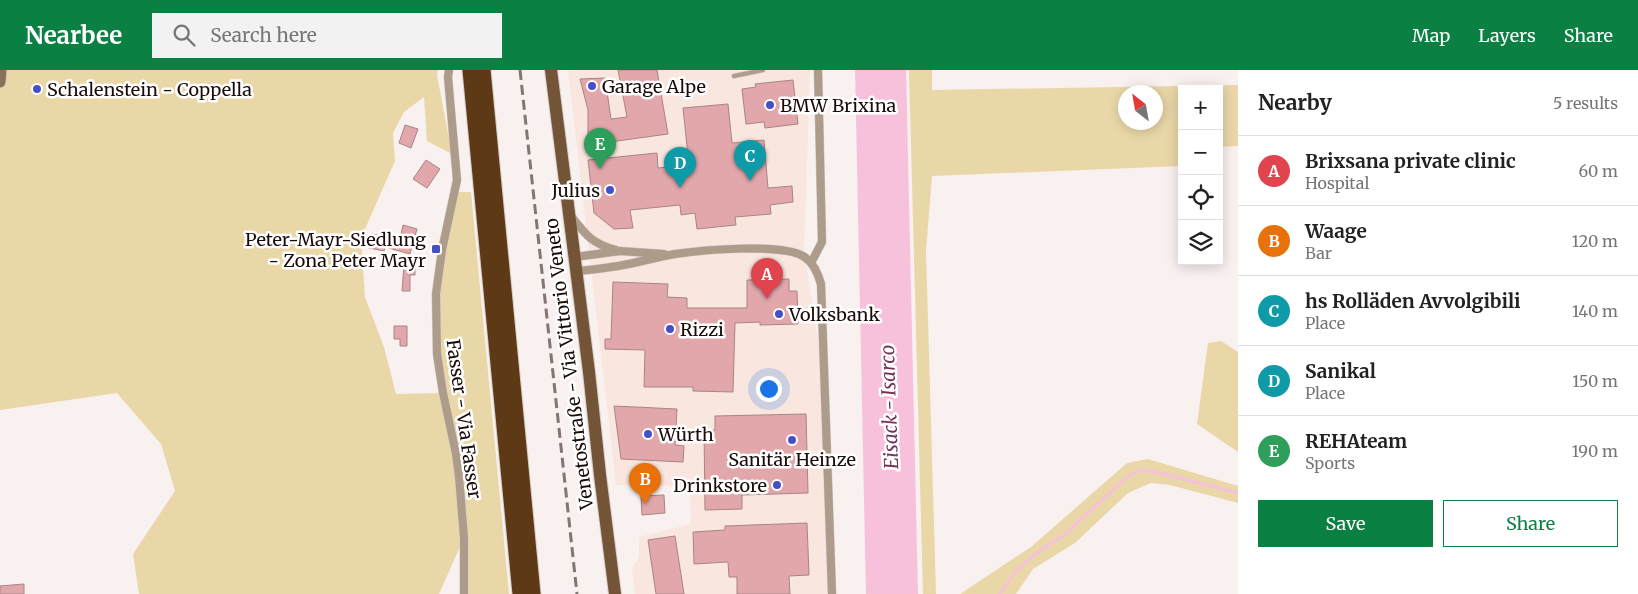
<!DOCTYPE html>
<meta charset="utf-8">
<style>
:root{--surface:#fff;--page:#f2f2f2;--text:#222;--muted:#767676;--line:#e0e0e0;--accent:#0b8043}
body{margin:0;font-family:Merriweather,serif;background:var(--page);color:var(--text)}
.controls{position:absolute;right:15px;top:15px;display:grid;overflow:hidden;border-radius:0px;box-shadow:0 2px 12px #0003}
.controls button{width:45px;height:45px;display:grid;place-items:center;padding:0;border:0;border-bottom:1px solid var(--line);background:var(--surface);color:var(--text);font:25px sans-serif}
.compass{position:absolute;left:1118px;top:15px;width:45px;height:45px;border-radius:50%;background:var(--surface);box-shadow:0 2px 12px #0003;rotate:329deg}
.you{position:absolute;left:768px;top:318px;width:18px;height:18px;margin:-12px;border:4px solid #fff;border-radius:50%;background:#1a73e8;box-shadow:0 0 0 8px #1a73e833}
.badge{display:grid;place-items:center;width:32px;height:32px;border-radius:50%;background:var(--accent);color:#fff;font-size:16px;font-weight:700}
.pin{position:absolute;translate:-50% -41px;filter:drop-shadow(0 1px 2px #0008)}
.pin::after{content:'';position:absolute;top:26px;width:18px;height:15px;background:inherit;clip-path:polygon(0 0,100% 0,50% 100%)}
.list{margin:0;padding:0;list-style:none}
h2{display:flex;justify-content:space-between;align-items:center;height:65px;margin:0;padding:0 20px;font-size:21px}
h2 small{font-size:16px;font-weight:400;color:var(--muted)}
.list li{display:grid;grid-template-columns:32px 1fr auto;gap:15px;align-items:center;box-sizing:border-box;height:70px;padding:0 20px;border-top:1px solid var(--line)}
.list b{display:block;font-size:19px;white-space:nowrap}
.list p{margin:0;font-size:16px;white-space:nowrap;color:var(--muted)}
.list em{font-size:16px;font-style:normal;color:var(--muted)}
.actions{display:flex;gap:10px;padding:15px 20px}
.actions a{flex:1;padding:11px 0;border:1px solid var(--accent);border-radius:0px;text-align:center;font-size:18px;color:var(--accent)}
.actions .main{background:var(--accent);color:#fff}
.icon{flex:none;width:28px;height:28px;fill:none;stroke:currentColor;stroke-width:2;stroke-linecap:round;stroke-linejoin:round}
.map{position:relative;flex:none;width:1238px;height:524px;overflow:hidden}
header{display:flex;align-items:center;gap:30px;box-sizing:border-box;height:70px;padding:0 25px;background:var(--accent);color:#fff}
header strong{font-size:24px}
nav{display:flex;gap:28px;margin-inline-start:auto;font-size:18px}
.search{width:350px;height:45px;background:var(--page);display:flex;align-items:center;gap:12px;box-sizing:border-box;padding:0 18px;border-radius:0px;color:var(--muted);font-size:19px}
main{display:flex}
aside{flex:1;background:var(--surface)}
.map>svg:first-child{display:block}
</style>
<header>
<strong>Nearbee</strong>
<div class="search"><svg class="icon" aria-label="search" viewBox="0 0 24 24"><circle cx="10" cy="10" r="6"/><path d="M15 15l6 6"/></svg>Search here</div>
<nav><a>Map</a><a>Layers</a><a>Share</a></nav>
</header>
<main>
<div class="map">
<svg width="1238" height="524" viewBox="0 0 1238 524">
<rect width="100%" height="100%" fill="#f9f1ef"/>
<path fill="#f9e6df" d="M568,0H810L804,181L826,321L836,524H635L632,498L639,487V467L691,454L690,416L616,415Z"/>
<path fill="#e9d7a8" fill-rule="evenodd" d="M0,0H438L437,5L452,84L427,71L424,27L404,42L393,63L395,91L361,168L365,227L384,277L396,324L443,323L436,224L455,122H471L509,524H464L463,470L439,524H139L133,484L175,421L161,374L117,323L0,340Z
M909,0H932V20L1238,15V76L1219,77V19H1182V96L932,106L926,181L936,524H923ZM1156,22V52H1126V22Z
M1221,271L1238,282V382L1197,354L1208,273Z
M1148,389L1238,416V433L1170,415L1151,413L1128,423L1075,473L1033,499L1016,524H960L1031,477L1127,393Z"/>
<path fill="#f8c1db" d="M855,0H906L918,524H866Z"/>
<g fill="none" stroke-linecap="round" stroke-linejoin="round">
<path stroke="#f8c1db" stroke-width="3" d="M1000,524L1015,502L1039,481L1064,465L1127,407L1142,400L1164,404L1238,423"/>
</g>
<path fill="#e2a7ab" stroke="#a98486" d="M618,0H657L668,64L588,75V40L580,9L605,8L611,49L627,47Z
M793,10L798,54L765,58L764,52L746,54L742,19L756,17L755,14Z
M728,34L732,73L764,70L768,118L792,116L793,132L770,135L771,144L735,147L736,155L697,159L695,143L681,145L680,135L630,140L633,158L614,159L594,143L588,90L657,83L658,98L689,95L683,38Z
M405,55L418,59L411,78L399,73Z
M426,90L440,99L427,118L413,109Z
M403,155L417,159L410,184L385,177L384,181L369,178L371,164L400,169Z
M404,195H415V205H410V221H402Z
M789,209V221H797L798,254L760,255V252L735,253L733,322L693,321V317H644L645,280L605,279V269H611L613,212L668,214L667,227L687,228V238H747V210Z
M394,256H407V276H400V269H394Z
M614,336L677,339L675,375L684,376L683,392L621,389Z
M806,344L808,423L742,425V439L705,440L704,360H715V346Z
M664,425L665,443L642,445L641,426Z
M807,453L809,505L789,506L790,524H737V507H729L728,492L694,494L693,462L725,460V456Z
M675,466L684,524H656L648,470Z
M24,514V524H0V516Z"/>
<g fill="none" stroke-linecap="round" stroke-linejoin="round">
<g stroke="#d5ccca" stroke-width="5.5">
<path id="lane" d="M734,6L763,0"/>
</g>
<g stroke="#d5ccca" stroke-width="9">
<path id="street" d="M449,0L448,7L457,110L442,180L436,224L437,284L443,323L456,384L459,407L464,468V524
M571,146C585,164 592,174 616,180
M575,187L620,181L664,184
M811,193L822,172L818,0
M577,201C591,200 605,198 618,196C637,193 656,187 675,184C701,180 781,173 803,186C813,192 818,203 821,214L832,524"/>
</g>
<g stroke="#d5ccca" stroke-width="13">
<path id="secondary" d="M0,12L1,0"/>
</g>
<g stroke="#d5ccca" stroke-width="14">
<path id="primary" d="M551,0L589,302L600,405L615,524"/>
</g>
<g stroke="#d5ccca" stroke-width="17">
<path id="highway" d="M470,0L520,524
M483,0L533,524"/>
</g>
<use href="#lane" stroke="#ae9c8b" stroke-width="4"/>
<use href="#street" stroke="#ae9c8b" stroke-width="8"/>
<use href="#secondary" stroke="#8c715a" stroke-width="11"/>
<use href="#primary" stroke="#735436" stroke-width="12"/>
<use href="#highway" stroke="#5d3a15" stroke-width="15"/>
<path stroke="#817673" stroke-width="3" stroke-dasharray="10 5" stroke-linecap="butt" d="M520,0L577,524"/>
</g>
<g fill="#4451c6" stroke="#fff" stroke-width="2">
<circle cx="592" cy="16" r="5"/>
<circle cx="37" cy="19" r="5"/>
<circle cx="770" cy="35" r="5"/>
<circle cx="610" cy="120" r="5"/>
<rect x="431" y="174" width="10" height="10" rx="2.5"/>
<circle cx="779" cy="244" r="5"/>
<circle cx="670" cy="259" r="5"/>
<circle cx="648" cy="364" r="5"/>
<circle cx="792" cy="370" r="5"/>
<circle cx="777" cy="415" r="5"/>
</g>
<g text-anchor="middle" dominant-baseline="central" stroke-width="5" stroke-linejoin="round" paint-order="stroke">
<g font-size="18" fill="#190c08" stroke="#fff" text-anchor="start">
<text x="602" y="16">Garage Alpe</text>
<text x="47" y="19">Schalenstein - Coppella</text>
<text x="780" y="35">BMW Brixina</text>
<text x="600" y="120" text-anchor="end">Julius</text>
<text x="426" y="169" text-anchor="end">Peter-Mayr-Siedlung<tspan x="426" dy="21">- Zona Peter Mayr</tspan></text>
<text x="789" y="244">Volksbank</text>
<text x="680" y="259">Rizzi</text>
<text x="658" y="364">Würth</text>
<text x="792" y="389" text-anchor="middle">Sanitär Heinze</text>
<text x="767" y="415" text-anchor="end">Drinkstore</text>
</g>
<g font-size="18" fill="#190c08" stroke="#fff">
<text transform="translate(569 294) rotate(-97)">Venetostraße - Via Vittorio Veneto</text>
<text transform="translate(464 349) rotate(82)">Fasser - Via Fasser</text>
</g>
<g font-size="19" font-style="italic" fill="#733356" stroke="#fff">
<text transform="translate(889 337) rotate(-92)">Eisack - Isarco</text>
</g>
</g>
</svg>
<div class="controls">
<button>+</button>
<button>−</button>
<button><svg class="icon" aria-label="locate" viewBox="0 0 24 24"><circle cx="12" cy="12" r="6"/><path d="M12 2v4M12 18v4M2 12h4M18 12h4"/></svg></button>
<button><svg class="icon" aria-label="layers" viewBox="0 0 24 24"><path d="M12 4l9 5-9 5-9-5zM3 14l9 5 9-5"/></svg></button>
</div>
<svg class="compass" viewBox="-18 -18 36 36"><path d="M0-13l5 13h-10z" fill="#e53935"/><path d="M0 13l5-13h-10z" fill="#767676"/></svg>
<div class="you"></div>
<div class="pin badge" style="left:767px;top:229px;background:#e0444e">A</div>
<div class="pin badge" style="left:645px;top:434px;background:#e8710a">B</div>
<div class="pin badge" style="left:750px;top:111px;background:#0f9aa8">C</div>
<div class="pin badge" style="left:680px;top:118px;background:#0f9aa8">D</div>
<div class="pin badge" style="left:600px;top:99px;background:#2e9e5b">E</div>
</div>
<aside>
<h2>Nearby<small>5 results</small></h2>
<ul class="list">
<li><span class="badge" style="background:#e0444e">A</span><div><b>Brixsana private clinic</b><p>Hospital</p></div><em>60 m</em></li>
<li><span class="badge" style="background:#e8710a">B</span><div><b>Waage</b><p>Bar</p></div><em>120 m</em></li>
<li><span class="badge" style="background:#0f9aa8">C</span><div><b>hs Rolläden Avvolgibili</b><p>Place</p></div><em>140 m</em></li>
<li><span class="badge" style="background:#0f9aa8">D</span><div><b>Sanikal</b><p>Place</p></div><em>150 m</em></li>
<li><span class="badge" style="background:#2e9e5b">E</span><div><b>REHAteam</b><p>Sports</p></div><em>190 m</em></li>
</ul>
<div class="actions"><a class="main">Save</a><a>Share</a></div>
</aside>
</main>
